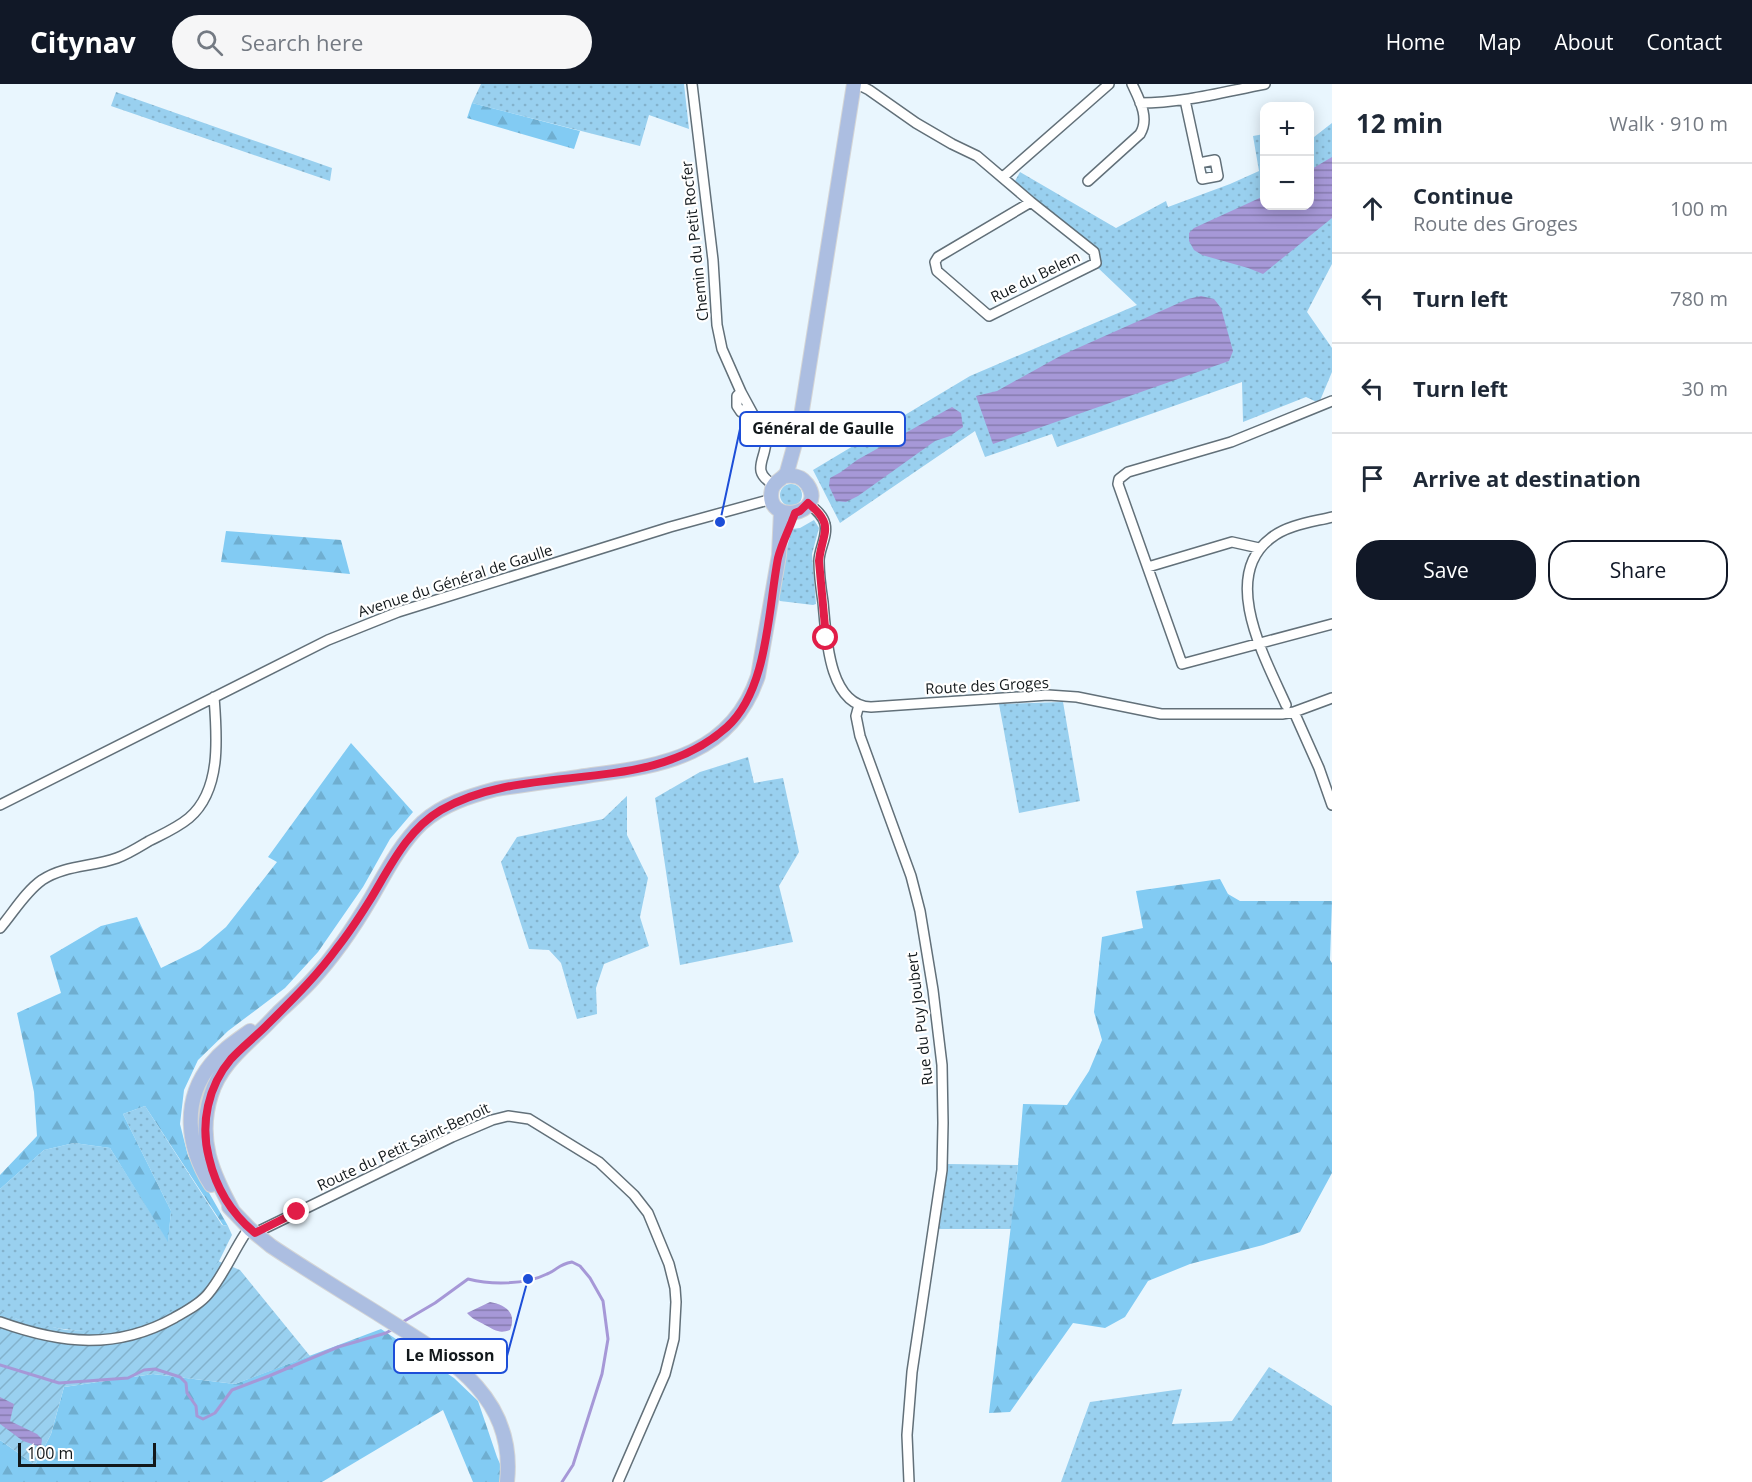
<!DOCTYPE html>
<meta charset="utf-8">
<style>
:root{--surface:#fff;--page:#f6f6f7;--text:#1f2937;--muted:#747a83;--line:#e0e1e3;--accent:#111827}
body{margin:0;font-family:"Open Sans",sans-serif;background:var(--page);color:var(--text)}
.controls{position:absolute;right:18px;top:18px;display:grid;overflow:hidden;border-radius:12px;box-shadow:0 3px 15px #0003}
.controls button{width:54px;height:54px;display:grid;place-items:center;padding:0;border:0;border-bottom:2px solid var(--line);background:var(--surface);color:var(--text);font:30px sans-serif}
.scale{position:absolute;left:18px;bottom:15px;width:138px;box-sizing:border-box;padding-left:6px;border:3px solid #12181b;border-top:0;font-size:16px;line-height:21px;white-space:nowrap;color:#12181b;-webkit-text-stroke:4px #fff;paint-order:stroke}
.stop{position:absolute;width:18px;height:18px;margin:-14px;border:4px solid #e11d48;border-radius:50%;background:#fff}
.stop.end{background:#e11d48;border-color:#fff;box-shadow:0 2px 6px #0008}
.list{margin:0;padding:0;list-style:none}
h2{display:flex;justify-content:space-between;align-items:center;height:78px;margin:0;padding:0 24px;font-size:26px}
h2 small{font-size:20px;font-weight:400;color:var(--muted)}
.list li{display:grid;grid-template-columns:39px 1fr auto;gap:18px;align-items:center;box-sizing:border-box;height:90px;padding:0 24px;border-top:2px solid var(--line)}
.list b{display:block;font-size:22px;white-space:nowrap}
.list p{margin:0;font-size:20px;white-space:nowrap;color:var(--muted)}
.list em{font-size:20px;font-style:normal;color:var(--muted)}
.actions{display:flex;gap:12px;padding:18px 24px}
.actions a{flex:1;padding:14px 0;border:2px solid var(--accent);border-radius:24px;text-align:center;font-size:21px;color:var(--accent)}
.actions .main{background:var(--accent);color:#fff}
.icon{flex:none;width:33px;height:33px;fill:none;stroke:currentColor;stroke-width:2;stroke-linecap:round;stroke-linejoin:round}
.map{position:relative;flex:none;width:1332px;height:1398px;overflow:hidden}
header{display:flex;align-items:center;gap:36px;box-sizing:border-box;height:84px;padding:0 30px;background:var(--accent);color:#fff}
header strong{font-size:28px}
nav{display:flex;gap:33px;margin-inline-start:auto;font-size:21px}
.search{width:420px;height:54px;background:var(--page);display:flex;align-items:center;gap:15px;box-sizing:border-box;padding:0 21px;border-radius:33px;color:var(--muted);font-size:22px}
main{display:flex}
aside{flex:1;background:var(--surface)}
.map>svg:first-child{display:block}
</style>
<header>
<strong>Citynav</strong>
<div class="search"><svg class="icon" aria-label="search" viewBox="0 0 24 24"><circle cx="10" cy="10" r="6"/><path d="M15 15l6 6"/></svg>Search here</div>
<nav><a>Home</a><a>Map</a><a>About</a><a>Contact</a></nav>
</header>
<main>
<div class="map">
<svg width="1332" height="1398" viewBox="0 0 1332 1398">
<defs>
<pattern id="grass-dots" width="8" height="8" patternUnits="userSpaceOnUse" patternTransform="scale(1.5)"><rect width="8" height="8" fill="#99d0ef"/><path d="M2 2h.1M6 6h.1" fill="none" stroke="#83b2cc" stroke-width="1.8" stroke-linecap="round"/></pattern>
<pattern id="forest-firs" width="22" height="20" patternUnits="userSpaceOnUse" patternTransform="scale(1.5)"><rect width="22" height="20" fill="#82cbf3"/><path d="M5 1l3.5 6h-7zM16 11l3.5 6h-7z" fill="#6faed0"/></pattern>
<pattern id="garden-furrows" width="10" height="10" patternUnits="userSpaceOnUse" patternTransform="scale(1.5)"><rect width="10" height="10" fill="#99d0ef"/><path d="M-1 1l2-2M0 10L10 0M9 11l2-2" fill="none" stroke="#83b2cc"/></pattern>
<pattern id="water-rules" width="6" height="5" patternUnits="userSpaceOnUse" patternTransform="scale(1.5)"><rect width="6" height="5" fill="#a698d7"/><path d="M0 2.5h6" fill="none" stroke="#867bae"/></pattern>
</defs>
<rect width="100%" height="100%" fill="#e9f6fe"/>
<path fill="url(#grass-dots)" d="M481,0H684L689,45L649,31L640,62L472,19Z
M116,8L332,84L330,97L111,22Z
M1332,39V180L1307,228L1332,264V288L1319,319L1306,313L1243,338L1242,298L1057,363L1052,350L985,373L975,347L840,439L813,386L970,292L1137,221L1096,182L1098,169L1015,97L1020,88L1116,144L1166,117L1168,123L1230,100L1259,87L1253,52L1264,50V122H1310V41H1311L1314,53Z
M780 411a11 11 0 1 1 22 0a11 11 0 1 1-22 0Z
M814,436L819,444L812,470L816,520L813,521L780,517L777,513L784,474L792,445L800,444Z
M1063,618L1080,717L1019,729L999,620Z
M748,673L754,699L783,694L799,768L779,802L793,858L680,881L655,714L700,688Z
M627,712V751L648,794L640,833L649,862L604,880L596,904L597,930L577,935L561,879L549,866L529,865L501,778L517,753L603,735Z
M145,1022L222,1141L228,1142L232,1151C224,1166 212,1195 200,1207C185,1221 159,1236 140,1243C112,1253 45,1245 17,1235C11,1233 5,1229 0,1226V1105L44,1066L74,1059L110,1064L168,1157L171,1127L123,1030Z
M948,1080L1018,1081L1011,1145H939Z
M1269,1283L1332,1322V1398H1061L1090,1318L1182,1305L1172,1340L1232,1337Z"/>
<path fill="url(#forest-firs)" d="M472,19L580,47L574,65L467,34Z
M226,447L341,456L350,490L221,478Z
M351,659L413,728L390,755L363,803L318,868L285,904L228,947L198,976L184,1006L180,1040L188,1072L228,1142L223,1141L145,1022L123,1030L171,1127L168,1158L110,1064L74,1059L44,1066L0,1105V1091L37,1052L34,1008L17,929L61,909L50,872L101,842L137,833L161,884L200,865L226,843L277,778L268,773Z
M1220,795L1228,810L1240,817H1332L1330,876L1332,879V1089L1300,1148L1263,1161L1190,1180L1148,1197L1125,1233L1105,1244L1073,1239L1010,1328L989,1329L1018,1081L1023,1020L1067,1021L1089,987L1102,956L1094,928L1102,853L1143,844L1136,807Z
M381,1245L454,1294L478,1317L497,1373L508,1398H473L443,1326L322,1398H0V1356L35,1381L51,1350L64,1303L153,1290L235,1300Z"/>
<path fill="url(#garden-furrows)" d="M218,1177L240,1186L310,1272L235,1300L153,1290L64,1303L51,1350L35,1381L0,1356V1226L17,1235L66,1246L110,1247L139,1243L170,1228L200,1207Z"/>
<path fill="url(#water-rules)" d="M1332,73V134L1263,190L1248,184L1202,171L1194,166L1189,157V149L1194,144L1264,112V122H1310V86Z
M1201,212L1214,215L1221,224L1233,267L1229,277L993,360L976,312L997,307L1062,271L1188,215Z
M952,323L961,329L963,343L950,352L935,357L858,412L846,418L836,417L829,402L830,394L841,388L857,376Z
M490,1218C506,1221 517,1229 510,1246C499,1250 495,1246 485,1241C478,1237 472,1235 467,1229Z
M0,1313L14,1320L10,1337L37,1350L42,1355L41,1363L23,1357L0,1340Z"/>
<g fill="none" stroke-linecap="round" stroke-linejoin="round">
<path stroke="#a698d7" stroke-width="3" d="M401,1239L435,1219L468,1195C491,1201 525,1201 547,1190C559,1185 557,1181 572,1178L580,1182L590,1194L603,1217L608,1255L602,1290L573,1381L562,1398
M0,1281L59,1299L128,1294L144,1286L155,1285L180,1293L186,1299L187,1309L196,1322L197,1332L203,1335L215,1329L232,1306L269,1292L338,1263L386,1249L393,1245"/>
<g stroke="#627079" stroke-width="12">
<path id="street" d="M692,0L713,176L717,241L722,265L741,308
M857,0L869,6L916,39L952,60L977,72L1031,118L1094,168L1096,179L989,232L937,187L935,178L938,173L1031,118
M1185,16L1202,95L1218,92L1215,76L1199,79
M1140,19C1183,19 1223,8 1265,0
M1003,93L1109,0
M1088,97L1140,50C1150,34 1139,15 1132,0
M1332,317L1231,358L1128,388L1119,395L1118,400L1182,580L1332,540
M748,323L741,328L737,322V312L741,308L766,354C767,376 749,386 774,401
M808,419C815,425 823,431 825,440C828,452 819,465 819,477C819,490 821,505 823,518C826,550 828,622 871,623L1048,611L1077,613L1161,630H1282L1294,628L1332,614
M1148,483L1232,458L1259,464
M859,621L856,632L860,652L911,792L920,827L933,906L942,981L943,1039L942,1086L912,1288L907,1351L909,1398
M1286,621C1266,576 1219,493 1271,454C1287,441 1312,438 1332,433
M1294,628L1319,684L1332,721
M0,721L328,556L398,528L670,443L772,415
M0,844C13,829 25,808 42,796C65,781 92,783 117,774C128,770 139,763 149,757C163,750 177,744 189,734C222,706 217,652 214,613
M255,1149L452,1053L492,1036L508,1032L529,1035L599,1078L634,1111L648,1129L669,1180L675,1204L676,1218L674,1255L665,1290L618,1398
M0,1238C61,1260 116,1266 174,1234C186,1227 200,1220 208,1210C223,1192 232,1170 245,1150L250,1145"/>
</g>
<g stroke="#d4d5d6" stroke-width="16">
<path id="primary" d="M785,392C794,391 801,392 807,400C829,431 763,443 772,405C775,396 784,395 787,388L799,345L854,0
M211,1101C187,1063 181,1017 211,980C222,966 236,957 250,947
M229,1123L250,1145L271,1162C307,1186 343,1208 380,1231C443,1271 517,1309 507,1398
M233,1127C212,1089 197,1055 211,1011C219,985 238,968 257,950C265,943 272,935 280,927C291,917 302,907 312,896C335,871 354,843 371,814C386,788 400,760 422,739C443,720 470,712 496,705C528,700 560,696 592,691C664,682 732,670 758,592L779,471L781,427"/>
</g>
<use href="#street" stroke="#fff" stroke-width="9"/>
<use href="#primary" stroke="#acbee1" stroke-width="14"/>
</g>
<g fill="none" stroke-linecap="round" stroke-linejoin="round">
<path stroke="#e11d48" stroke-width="8" d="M297,1128L255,1149C232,1130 216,1104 209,1074C200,1040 208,1002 231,975C242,963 255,953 266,942C291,917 316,893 337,864C349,849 360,832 370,816C390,783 407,746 441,726C528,676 648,714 727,643C768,606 768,526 778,474C782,458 790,444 795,429L800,427L808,419C836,442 822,448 819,477L826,554"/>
</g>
<g text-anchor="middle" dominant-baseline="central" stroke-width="4.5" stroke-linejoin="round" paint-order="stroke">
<g font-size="15" fill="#12181b" stroke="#fff">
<text transform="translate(694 157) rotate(-96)">Chemin du Petit Rocfer</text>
<text transform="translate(1035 192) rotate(-26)">Rue du Belem</text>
<text transform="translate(455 496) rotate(-18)">Avenue du Général de Gaulle</text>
<text transform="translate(987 601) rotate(-3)">Route des Groges</text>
<text transform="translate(919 935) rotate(-97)">Rue du Puy Joubert</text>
<text transform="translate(403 1062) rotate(-25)">Route du Petit Saint-Benoit</text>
</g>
</g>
<path fill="none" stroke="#1d4ed8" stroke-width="2" d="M720 438L740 345M528 1195L507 1272"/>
<g fill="#1d4ed8" stroke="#fff" stroke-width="2">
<circle cx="720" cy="438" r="6"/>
<circle cx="528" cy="1195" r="6"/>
</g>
<g fill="#fff" stroke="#1d4ed8" stroke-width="2">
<rect x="740" y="328" width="165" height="34" rx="6"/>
<rect x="394" y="1255" width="113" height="34" rx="6"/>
</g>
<g font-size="16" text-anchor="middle" font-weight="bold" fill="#12181b">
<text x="823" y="350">Général de Gaulle</text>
<text x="450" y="1277">Le Miosson</text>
</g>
</svg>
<div class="controls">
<button>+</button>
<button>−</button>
</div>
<div class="scale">100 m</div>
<div class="stop" style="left:826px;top:554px"></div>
<div class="stop end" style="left:297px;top:1128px"></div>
</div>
<aside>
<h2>12 min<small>Walk · 910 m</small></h2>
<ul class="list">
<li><svg class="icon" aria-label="ahead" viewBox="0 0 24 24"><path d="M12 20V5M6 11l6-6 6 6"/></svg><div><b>Continue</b><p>Route des Groges</p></div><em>100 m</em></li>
<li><svg class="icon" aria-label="left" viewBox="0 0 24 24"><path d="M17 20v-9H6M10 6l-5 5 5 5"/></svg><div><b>Turn left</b></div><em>780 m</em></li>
<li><svg class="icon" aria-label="left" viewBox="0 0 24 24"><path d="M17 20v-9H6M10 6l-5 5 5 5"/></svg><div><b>Turn left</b></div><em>30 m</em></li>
<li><svg class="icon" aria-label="arrive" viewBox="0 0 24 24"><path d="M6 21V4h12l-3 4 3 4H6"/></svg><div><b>Arrive at destination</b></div></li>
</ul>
<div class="actions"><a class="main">Save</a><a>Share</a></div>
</aside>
</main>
